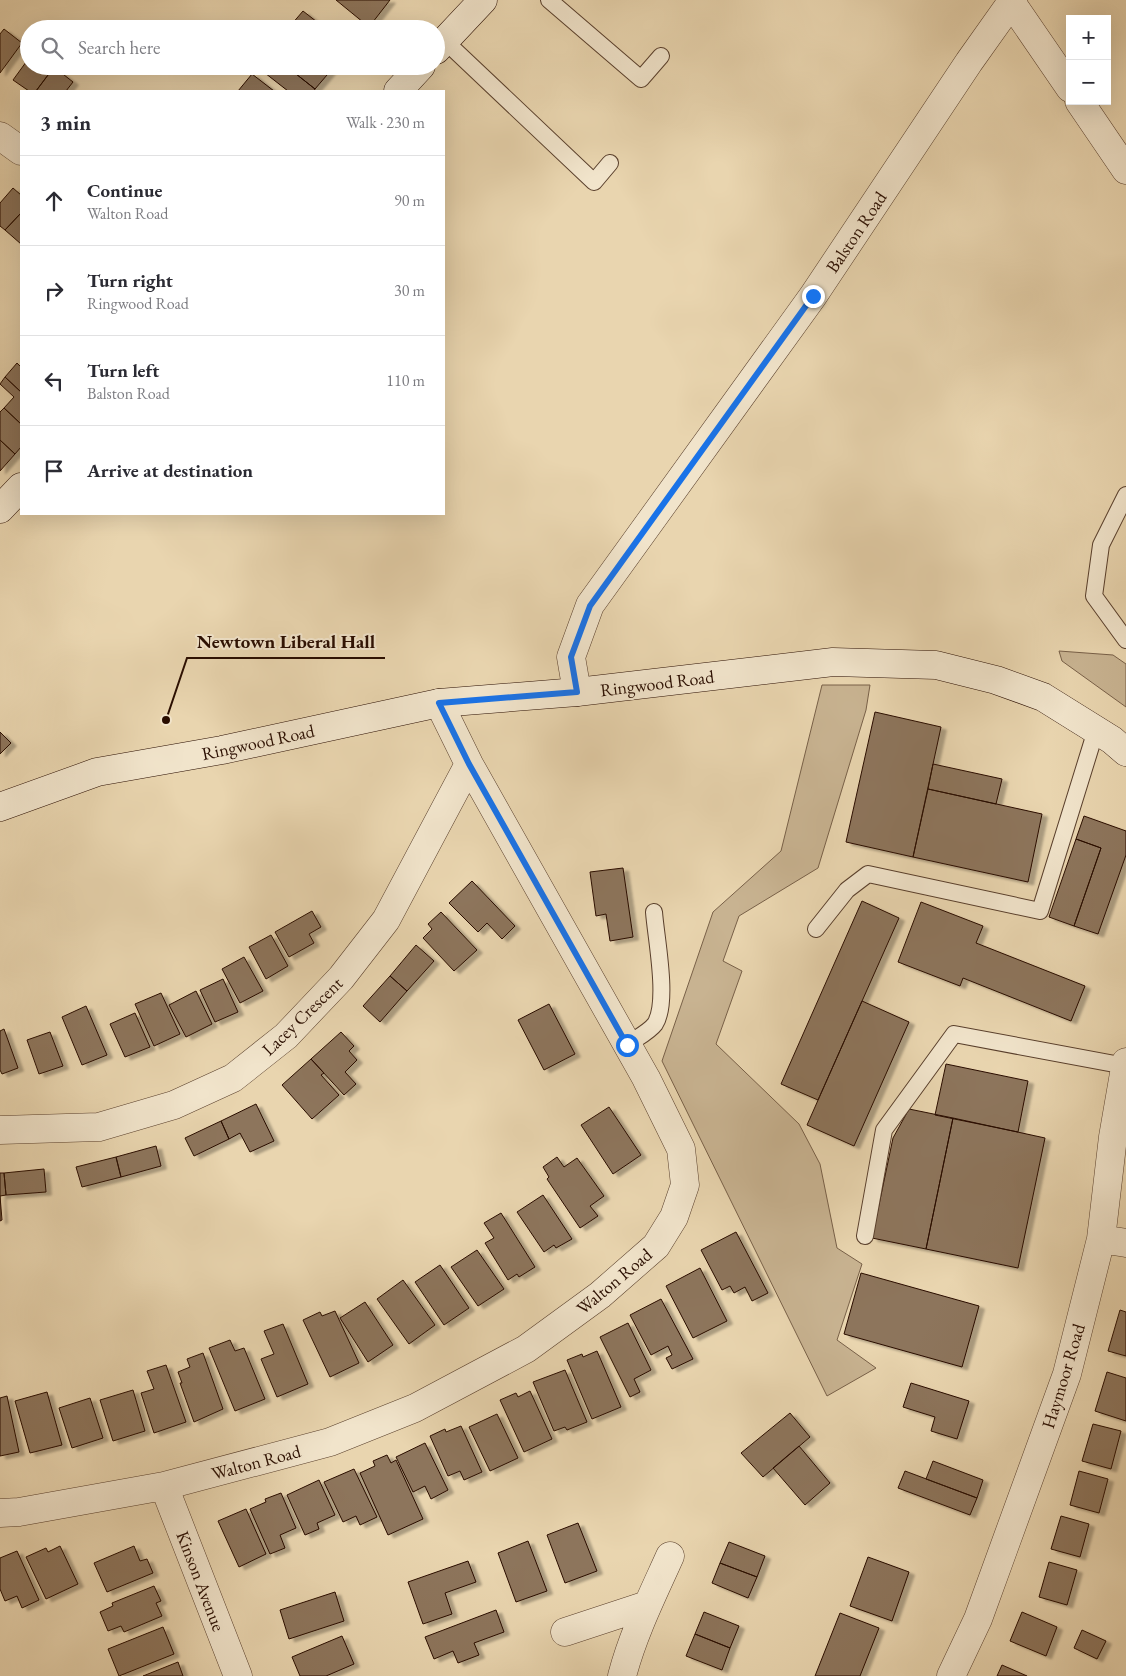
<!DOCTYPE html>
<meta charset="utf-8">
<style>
:root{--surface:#fff;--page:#f7f7f7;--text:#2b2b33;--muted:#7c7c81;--line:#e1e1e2}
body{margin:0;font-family:"EB Garamond",serif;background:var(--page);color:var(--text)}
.controls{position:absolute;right:15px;top:15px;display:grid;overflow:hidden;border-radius:0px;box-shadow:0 5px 20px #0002}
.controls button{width:45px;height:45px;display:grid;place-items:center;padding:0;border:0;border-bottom:1px solid var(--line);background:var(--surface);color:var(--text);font:25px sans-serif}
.stop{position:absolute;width:15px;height:15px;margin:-11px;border:4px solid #1a73e8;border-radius:50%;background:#fff}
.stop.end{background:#1a73e8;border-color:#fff;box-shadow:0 1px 5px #0008}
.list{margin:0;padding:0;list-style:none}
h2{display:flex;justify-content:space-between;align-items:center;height:65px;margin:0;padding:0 20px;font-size:21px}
h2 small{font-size:16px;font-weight:400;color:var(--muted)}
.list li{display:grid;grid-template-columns:32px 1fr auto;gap:15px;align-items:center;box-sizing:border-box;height:90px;padding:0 20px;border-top:1px solid var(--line)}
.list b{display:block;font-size:19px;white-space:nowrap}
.list p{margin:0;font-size:16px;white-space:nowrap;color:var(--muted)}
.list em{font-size:16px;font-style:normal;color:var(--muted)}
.icon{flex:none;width:28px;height:28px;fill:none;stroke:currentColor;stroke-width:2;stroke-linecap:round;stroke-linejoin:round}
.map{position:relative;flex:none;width:1126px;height:1676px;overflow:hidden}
.search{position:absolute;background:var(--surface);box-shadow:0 5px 20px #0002;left:20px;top:20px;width:425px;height:55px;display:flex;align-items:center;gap:12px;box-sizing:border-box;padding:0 18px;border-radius:28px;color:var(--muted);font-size:19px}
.panel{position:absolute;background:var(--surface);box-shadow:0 5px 20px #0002;left:20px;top:90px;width:425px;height:425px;border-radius:0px}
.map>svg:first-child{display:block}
</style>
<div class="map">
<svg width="1126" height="1676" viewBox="0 0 1126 1676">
<defs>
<filter id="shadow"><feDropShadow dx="5.5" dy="3" stdDeviation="1" flood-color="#0004"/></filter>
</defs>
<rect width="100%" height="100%" fill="#e9d5af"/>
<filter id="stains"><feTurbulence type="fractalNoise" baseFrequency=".004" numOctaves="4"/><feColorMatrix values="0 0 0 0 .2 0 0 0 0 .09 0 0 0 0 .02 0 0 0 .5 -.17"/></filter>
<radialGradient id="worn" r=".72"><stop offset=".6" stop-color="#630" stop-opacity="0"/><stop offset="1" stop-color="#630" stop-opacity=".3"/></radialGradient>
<path fill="#c8b391" stroke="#786048" d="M1059,651L1113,655L1126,664V707L1062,661Z
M822,685H870L866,710L818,868L739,916L723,961L742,971L716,1044L799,1124L820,1164L837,1248L862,1264L837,1340L876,1368L827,1396L662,1061L713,912L781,851Z"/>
<path fill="#8d755b" stroke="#290d00" filter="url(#shadow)" d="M336,0H390L369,27Z
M303,11L326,29H295L291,25Z
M4,29L22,43L0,73V34Z
M29,58V66L54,67L36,91H29L13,80Z
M256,66H286L315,89L314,91H288Z
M286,66H316L327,75L315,89Z
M316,66H334L327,75Z
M54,67L73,82L66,91H36Z
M252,74L274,91H238Z
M13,188L21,195V213L5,230L0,226V203Z
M21,213V244L5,230Z
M17,363L21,367V392L5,377Z
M5,377L21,392V424L4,408L14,397L0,384Z
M4,408L21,424V447L15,454L0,440V412Z
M0,440L15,454L0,471Z
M875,712L941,727L913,857L846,842Z
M0,732L11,743L0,754Z
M933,764L1002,779L996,804L928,789Z
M928,789L1042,814L1028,882L913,857Z
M1084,816L1126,831V855L1098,934L1074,926L1101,848L1076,839Z
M1076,839L1101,848L1074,926L1049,917Z
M623,868L633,937L610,941L606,914L596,916L590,872Z
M472,881L515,926L502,939L487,923L478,932L449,903Z
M862,901L899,918L818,1100L781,1084Z
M921,902L983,926L976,943L1085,986L1071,1021L963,978L960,986L898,962Z
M312,911L321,927L309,934L314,943L289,957L275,932Z
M441,912L477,950L454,971L423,938L432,929L428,924Z
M271,935L288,966L266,979L249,947Z
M416,945L434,961L407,991L390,976Z
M244,957L263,991L240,1003L222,969Z
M390,976L407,991L380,1022L363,1006Z
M223,979L238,1012L215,1022L200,990Z
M196,991L212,1024L186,1037L169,1005Z
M161,993L180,1034L154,1046L135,1004Z
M862,1001L909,1022L854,1146L807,1125Z
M549,1004L575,1054L544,1070L518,1020Z
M86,1006L107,1055L82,1065L62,1017Z
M135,1013L150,1047L125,1057L110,1024Z
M4,1029L18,1068L2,1074L0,1070V1031Z
M50,1032L63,1066L39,1074L27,1040Z
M341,1032L354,1046L349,1051L357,1060L345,1072L356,1084L344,1095L311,1059Z
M311,1059L324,1073L321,1075L339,1095L312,1119L282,1085Z
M946,1064L1028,1081L1018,1132L935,1115Z
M256,1104L274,1141L250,1152L240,1133L229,1139L221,1121Z
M609,1107L641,1155L613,1174L581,1125Z
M909,1109L953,1118L926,1249L872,1238L893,1138Z
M953,1118L1045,1138L1018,1268L926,1249Z
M221,1121L229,1139L194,1156L185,1138Z
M156,1146L161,1166L121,1177L116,1157Z
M116,1157L121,1177L82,1187L76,1167Z
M557,1157L564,1167L577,1158L604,1196L590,1206L598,1216L580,1228L547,1179L549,1177L543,1167Z
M44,1169L46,1192L6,1195L4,1173Z
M0,1173H4L6,1195L0,1196L2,1220L0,1221Z
M543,1195L572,1239L556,1248L554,1245L544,1252L517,1212Z
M501,1213L535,1267L519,1277L517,1274L508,1280L485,1243L494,1238L484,1223Z
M736,1232L768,1293L752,1301L745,1287L734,1293L730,1286L722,1290L701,1250Z
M477,1250L504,1289L478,1306L451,1267Z
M440,1265L469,1308L444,1325L415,1282Z
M700,1268L727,1321L693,1338L666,1286Z
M861,1273L979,1306L962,1367L844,1334Z
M403,1280L435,1325L409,1344L377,1299Z
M661,1299L693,1359L672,1369L666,1358L672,1355L668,1346L651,1355L630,1315Z
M365,1302L393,1345L368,1362L340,1318Z
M1120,1310L1126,1312V1356L1108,1351Z
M335,1311L359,1363L330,1377L303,1320L320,1312L322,1316Z
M628,1323L651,1370L634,1379L640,1392L630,1397L600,1337Z
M283,1324L308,1384L277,1397L261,1359L274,1354L264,1331Z
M230,1340L235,1351L244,1348L265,1399L235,1411L209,1348Z
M597,1351L621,1407L592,1419L567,1360L582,1354L583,1357Z
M203,1353L223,1409L194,1422L180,1383H182L178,1372L190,1367L187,1359Z
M166,1365L186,1422L154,1433L141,1393L154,1389L147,1371Z
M565,1370L587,1422L567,1430L565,1427L554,1431L533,1382Z
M1107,1372L1126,1378V1421L1095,1411Z
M911,1383L969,1401L957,1439L931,1431L935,1417L903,1407Z
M133,1390L145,1431L113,1441L100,1400Z
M530,1391L552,1439L524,1452L500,1400L516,1393L518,1397Z
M47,1392L62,1445L30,1453L15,1401Z
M7,1396L19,1452L0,1456V1398Z
M90,1398L103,1438L72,1448L59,1408Z
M790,1413L810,1437L763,1477L741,1453Z
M497,1414L518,1458L490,1471L469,1427Z
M1093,1424L1121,1431L1111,1469L1082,1461Z
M461,1426L482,1472L464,1480L460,1471L448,1476L430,1436L445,1429L446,1432Z
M425,1443L448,1490L431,1499L425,1486L413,1492L396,1457Z
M799,1446L830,1483L805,1505L773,1468Z
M387,1455L391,1463L396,1460L423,1519L388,1535L360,1473L375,1466L373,1461Z
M933,1461L983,1480L977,1498L926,1479Z
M354,1469L377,1517L360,1525L356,1516L343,1522L324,1482Z
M905,1471L977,1498L970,1515L898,1488Z
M1079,1471L1108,1479L1099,1513L1070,1505Z
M319,1480L335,1515L317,1523L319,1529L305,1535L287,1495Z
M281,1493L296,1528L280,1535L285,1548L270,1554L250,1509L266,1502L265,1499Z
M246,1509L266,1554L239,1567L218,1521Z
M1061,1516L1089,1524L1080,1557L1051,1549Z
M578,1523L597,1571L565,1583L547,1535Z
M528,1541L547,1591L516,1602L498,1553Z
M729,1542L765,1556L757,1577L720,1563Z
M60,1546L78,1584L46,1599L26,1557L46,1548L48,1552Z
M134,1546L140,1561L147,1559L153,1573L107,1592L94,1563Z
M17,1551L39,1600L22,1608L17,1596L5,1601L0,1589V1558Z
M868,1557L909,1572L892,1621L850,1606Z
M468,1561L476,1582L445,1593L452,1614L423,1624L408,1582Z
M1049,1562L1077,1570L1067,1605L1039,1597Z
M720,1563L757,1577L748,1598L712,1583Z
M154,1586L161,1601L156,1603L162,1616L124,1632L121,1626L108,1631L100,1612L113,1606L112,1603Z
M335,1592L344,1621L289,1639L280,1610Z
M496,1610L504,1632L474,1643L479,1655L458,1663L453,1651L434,1659L425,1637Z
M704,1612L739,1626L730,1648L695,1634Z
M1022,1612L1057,1627L1046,1656L1010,1641Z
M840,1613L879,1628L860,1676H815Z
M163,1627L174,1654L119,1676L108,1649Z
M1082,1630L1106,1641L1097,1659L1074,1648Z
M695,1634L730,1648L722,1670L686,1656Z
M342,1636L354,1664L326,1676H300L292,1657Z
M178,1662L183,1676H143Z
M1002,1665L1027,1676H997Z"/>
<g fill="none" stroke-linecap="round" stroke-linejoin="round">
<g stroke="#593f2c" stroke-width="18">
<path id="lane" d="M549,0L641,79L661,56
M445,41L594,182L610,163
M1126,495L1101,545L1094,596L1126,640
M816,929L847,890L868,874L1040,911L1096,730
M627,1045C635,1039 649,1032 655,1024C669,1002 656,939 654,912
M865,1236L884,1130L954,1034L1125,1066"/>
</g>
<g stroke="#593f2c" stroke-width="29">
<path id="street" d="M1011,2L1070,88
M1079,101L1126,170
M0,136L21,151
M577,692L571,657L590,605L813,296L969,62L1013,0
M0,1130L99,1127L174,1105L233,1078L286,1036L341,978L386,920L469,764
M1101,1239L1126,1243
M164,1486L238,1676
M0,1513L19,1512L164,1486L330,1442L415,1408L526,1349L600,1295L656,1246L674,1217L685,1185L681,1149L646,1078L469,764L439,703
M565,1632L647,1605
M622,1676C633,1634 652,1596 670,1556
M951,1676L978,1619L1067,1374L1101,1239L1113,1137L1126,1062"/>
</g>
<g stroke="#290d00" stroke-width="29">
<path id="secondary" d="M436,50L483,0
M398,91L421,66
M0,509L21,487
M0,807L97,772L222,750L439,703L577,692L833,662L936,665L996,680L1043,697L1112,740L1126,752"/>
</g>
<use href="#lane" stroke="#f1e4cb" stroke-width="16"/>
<use href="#street" stroke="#f1e4cb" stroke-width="28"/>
<use href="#secondary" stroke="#f1e4cb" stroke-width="28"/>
</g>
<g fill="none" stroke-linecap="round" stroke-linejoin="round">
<path stroke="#1a73e8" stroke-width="6" d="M627,1045L469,764L439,703L577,692L571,657L590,606L813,296"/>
</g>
<g text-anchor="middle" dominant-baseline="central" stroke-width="4" stroke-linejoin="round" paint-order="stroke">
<g font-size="18" fill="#290d00" stroke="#f1e4cb">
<text transform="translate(856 232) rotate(-56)">Balston Road</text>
<text transform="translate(657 683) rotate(-7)">Ringwood Road</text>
<text transform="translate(258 742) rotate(-12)">Ringwood Road</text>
<text transform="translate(302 1016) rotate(-44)">Lacey Crescent</text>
<text transform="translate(614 1281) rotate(-40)">Walton Road</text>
<text transform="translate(1063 1376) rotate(-73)">Haymoor Road</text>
<text transform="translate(256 1462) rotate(-15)">Walton Road</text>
<text transform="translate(201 1581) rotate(69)">Kinson Avenue</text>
</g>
</g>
<path fill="none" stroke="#290d00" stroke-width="2" d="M166 720L187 658H385"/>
<circle fill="#290d00" stroke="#f1e4cb" stroke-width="2" cx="166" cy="720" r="5"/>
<g font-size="19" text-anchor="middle" font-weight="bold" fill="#290d00" stroke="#f1e4cb" stroke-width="4" stroke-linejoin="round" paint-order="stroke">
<text x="286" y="648">Newtown Liberal Hall</text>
</g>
<rect width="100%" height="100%" filter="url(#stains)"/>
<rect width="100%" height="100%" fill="url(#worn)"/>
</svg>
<div class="controls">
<button>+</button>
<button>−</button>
</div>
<div class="stop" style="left:627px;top:1045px"></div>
<div class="stop end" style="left:813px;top:296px"></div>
<div class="search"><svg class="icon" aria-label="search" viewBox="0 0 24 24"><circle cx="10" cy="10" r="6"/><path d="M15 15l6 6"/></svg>Search here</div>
<section class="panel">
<h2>3 min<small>Walk · 230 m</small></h2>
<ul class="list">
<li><svg class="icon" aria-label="ahead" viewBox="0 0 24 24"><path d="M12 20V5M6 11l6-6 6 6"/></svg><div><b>Continue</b><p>Walton Road</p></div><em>90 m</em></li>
<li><svg class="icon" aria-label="right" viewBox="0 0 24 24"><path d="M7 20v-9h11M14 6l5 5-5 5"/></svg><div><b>Turn right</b><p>Ringwood Road</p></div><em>30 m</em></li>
<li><svg class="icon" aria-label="left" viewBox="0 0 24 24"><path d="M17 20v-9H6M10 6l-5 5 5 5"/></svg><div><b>Turn left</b><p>Balston Road</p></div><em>110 m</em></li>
<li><svg class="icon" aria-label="arrive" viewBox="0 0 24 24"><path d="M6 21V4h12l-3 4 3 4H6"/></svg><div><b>Arrive at destination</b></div></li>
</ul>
</section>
</div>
